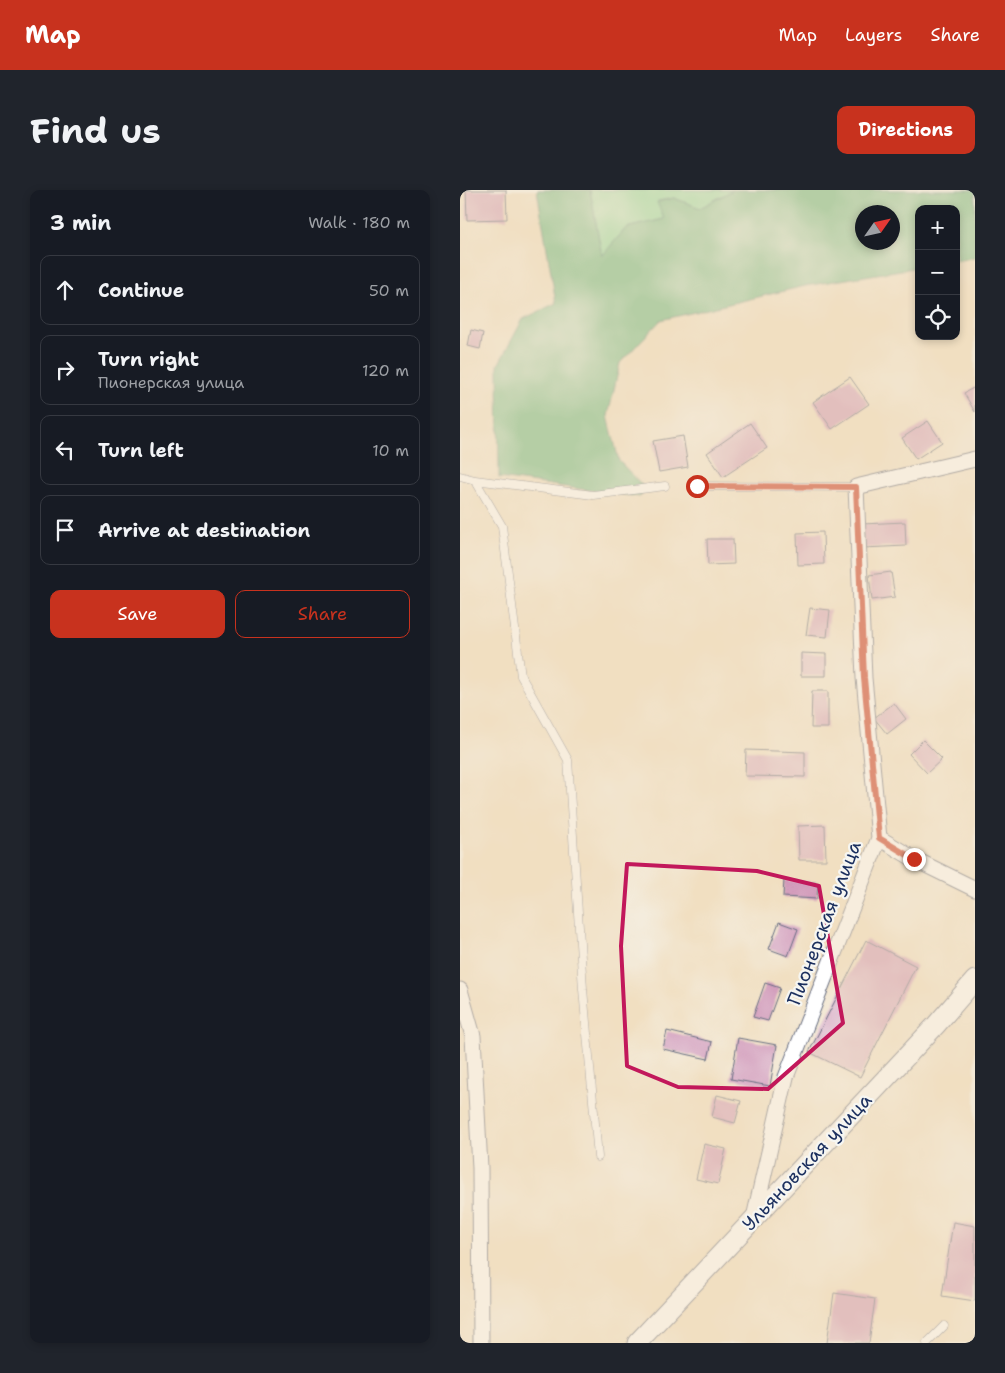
<!DOCTYPE html>
<meta charset="utf-8">
<style>
:root{--surface:#171b24;--page:#20242c;--text:#f1f3f6;--muted:#9ea1a6;--line:#363941;--accent:#c8321e}
body{margin:0;font-family:"Shantell Sans",sans-serif;background:var(--page);color:var(--text)}
.controls{position:absolute;right:15px;top:15px;display:grid;overflow:hidden;border-radius:10px;box-shadow:0 2px 8px #0003}
.controls button{width:45px;height:45px;display:grid;place-items:center;padding:0;border:0;border-bottom:1px solid var(--line);background:var(--surface);color:var(--text);font:25px sans-serif}
.compass{position:absolute;left:395px;top:15px;width:45px;height:45px;border-radius:50%;background:var(--surface);box-shadow:0 2px 8px #0003;rotate:56deg}
.stop{position:absolute;width:15px;height:15px;margin:-11px;border:4px solid #c8321e;border-radius:50%;background:#fff}
.stop.end{background:#c8321e;border-color:#fff;box-shadow:0 1px 5px #0008}
.list{margin:0;padding:0;list-style:none}
h2{display:flex;justify-content:space-between;align-items:center;height:65px;margin:0;padding:0 20px;font-size:21px}
h2 small{font-size:16px;font-weight:400;color:var(--muted)}
.list li{display:grid;grid-template-columns:32px 1fr auto;gap:15px;align-items:center;box-sizing:border-box;height:70px;margin:0 10px 10px;padding:0 10px;border:1px solid var(--line);border-radius:10px}
.list b{display:block;font-size:19px;white-space:nowrap}
.list p{margin:0;font-size:16px;white-space:nowrap;color:var(--muted)}
.list em{font-size:16px;font-style:normal;color:var(--muted)}
.actions{display:flex;gap:10px;padding:15px 20px}
.actions a{flex:1;padding:11px 0;border:1px solid var(--accent);border-radius:10px;text-align:center;font-size:18px;color:var(--accent)}
.actions .main{background:var(--accent);color:#fff}
.icon{flex:none;width:28px;height:28px;fill:none;stroke:currentColor;stroke-width:2;stroke-linecap:round;stroke-linejoin:round}
.map{position:relative;flex:none;width:515px;height:1153px;overflow:hidden;border-radius:10px}
header{display:flex;align-items:center;gap:30px;box-sizing:border-box;height:70px;padding:0 25px;background:var(--accent);color:#fff}
header strong{font-size:24px}
nav{display:flex;gap:28px;margin-inline-start:auto;font-size:18px}
.intro{display:flex;align-items:center;justify-content:space-between;box-sizing:border-box;height:120px;padding:0 30px}
h1{margin:0;font-size:35px}
.button{padding:12px 22px;border-radius:10px;background:var(--accent);color:#fff;font-size:18px;font-weight:700}
main{display:flex;gap:30px;padding:0 30px}
aside{flex:1;background:var(--surface);border-radius:10px;box-shadow:0 2px 8px #0003}
.map>svg:first-child{display:block}
</style>
<header>
<strong>Map</strong>
<nav><a>Map</a><a>Layers</a><a>Share</a></nav>
</header>
<div class="intro"><h1>Find us</h1><a class="button">Directions</a></div>
<main>
<aside>
<h2>3 min<small>Walk · 180 m</small></h2>
<ul class="list">
<li><svg class="icon" aria-label="ahead" viewBox="0 0 24 24"><path d="M12 20V5M6 11l6-6 6 6"/></svg><div><b>Continue</b></div><em>50 m</em></li>
<li><svg class="icon" aria-label="right" viewBox="0 0 24 24"><path d="M7 20v-9h11M14 6l5 5-5 5"/></svg><div><b>Turn right</b><p>Пионерская улица</p></div><em>120 m</em></li>
<li><svg class="icon" aria-label="left" viewBox="0 0 24 24"><path d="M17 20v-9H6M10 6l-5 5 5 5"/></svg><div><b>Turn left</b></div><em>10 m</em></li>
<li><svg class="icon" aria-label="arrive" viewBox="0 0 24 24"><path d="M6 21V4h12l-3 4 3 4H6"/></svg><div><b>Arrive at destination</b></div></li>
</ul>
<div class="actions"><a class="main">Save</a><a>Share</a></div>
</aside>
<div class="map">
<svg width="515" height="1153" viewBox="0 0 515 1153">
<rect width="100%" height="100%" fill="#f6f6f2"/>
<filter id="ink" filterUnits="userSpaceOnUse"><feTurbulence type="fractalNoise" baseFrequency=".02" numOctaves="2"/><feDisplacementMap in="SourceGraphic" scale="10" xChannelSelector="R" yChannelSelector="G"/><feConvolveMatrix kernelMatrix="1 2 1 2 8 2 1 2 1" color-interpolation-filters="sRGB"/></filter>
<filter id="wash" filterUnits="userSpaceOnUse"><feTurbulence type="fractalNoise" baseFrequency=".0096" numOctaves="4" result="noise"/><feDisplacementMap in="SourceGraphic" scale="20" xChannelSelector="R" yChannelSelector="G"/><feGaussianBlur stdDeviation="1.12" result="paint"/><feColorMatrix in="noise" values="0 0 0 0 0 0 0 0 0 0 0 0 0 0 0 0 0 1.4 0 .05"/><feComposite in="paint" operator="in"/></filter>
<g filter="url(#wash)">
<rect width="100%" height="100%" fill="#f1dfc1"/>
<path fill="#87da9b" stroke="#51847c" d="M130,0H273L240,18L214,8L198,11L204,29L166,38L142,67Z"/>
<path fill="#6dba83" stroke="#447470" fill-rule="evenodd" d="M77,0H130L142,66L166,38L204,29L197,12L214,8L240,18L273,0H515V67L496,71V19H459V77L345,96L201,130L160,173L148,226L159,271L186,299L180,307L39,288L38,175L63,129L96,113ZM402,22H432V52H402Z"/>
<g id="blocks">
<path fill="#d199b9" d="M6,0H46L47,29L7,30Z
M11,140L23,143L20,159L8,156Z
M390,187L409,214L372,239L353,212Z
M515,197V222L504,203Z
M468,231L482,252L456,269L442,248Z
M290,233L307,258L263,287L247,263Z
M223,246L228,277L199,282L193,251Z
M445,332L446,356L403,358L402,334Z
M363,342L364,374L338,375L337,343Z
M247,349H273L274,374L248,375Z
M431,382L435,407L412,410L409,385Z
M350,418L370,420L367,447L346,445Z
M341,463L366,464V486H341Z
M352,501H368V538H351Z
M434,513L446,529L427,544L414,528Z
M463,550L482,569L467,583L449,564Z
M286,560L345,562V587L285,586Z
M365,635L366,670H339L338,636Z
M324,690L358,692L357,709L323,707Z
M319,732L338,739L328,766L309,759Z
M406,750L456,776L400,887L349,862Z
M305,793L320,798L308,831L293,827Z
M207,841L252,852L248,869L203,859Z
M278,848L317,855L310,896L271,889Z
M257,905L281,911L275,933L252,927Z
M244,954L266,959L258,994L236,989Z
M493,1032L515,1036V1111L482,1106Z
M374,1103L415,1109L409,1153H367Z"/>
</g>
</g>
<g filter="url(#ink)">
<use href="#blocks" fill-opacity="0" stroke="#666d81" stroke-width="1"/>
<g fill="none" stroke-linecap="round" stroke-linejoin="round">
<g stroke="#666d81" stroke-width="9">
<path id="service" d="M0,286L15,290L42,336L61,486L108,570L123,799L138,967
M15,290L133,305L205,296
M237,296L396,297
M467,1153L484,1136"/>
</g>
<g stroke="#666d81" stroke-width="17">
<path id="minor" d="M419,648L454,669L515,699
M0,800L13,846L20,978L21,1153
M294,1028L326,887L419,648L404,488L396,297L515,269"/>
</g>
<g stroke="#666d81" stroke-width="21">
<path id="tertiary" d="M177,1153L476,835L515,790"/>
</g>
<use href="#service" stroke="#fff" stroke-width="8"/>
<use href="#minor" stroke="#fff" stroke-width="15"/>
<use href="#tertiary" stroke="#fff" stroke-width="19"/>
</g>
</g>
<g fill="none" stroke-linecap="round" stroke-linejoin="round" filter="url(#ink)">
<path stroke="#c8321e" stroke-width="6" d="M237,296L396,297L404,488L419,648L454,669"/>
</g>
<path d="M0 0H515V1153H0ZM167,674L297,681L359,696L383,833L308,899L218,897L167,876L161,756Z" fill="#f1dfc1" fill-opacity=".55" fill-rule="evenodd"/>
<path fill="none" stroke="#c2185b" stroke-width="4" stroke-linejoin="round" d="M167,674L297,681L359,696L383,833L308,899L218,897L167,876L161,756Z"/>
<g text-anchor="middle" dominant-baseline="central" stroke-width="4.5" stroke-linejoin="round" paint-order="stroke">
<g font-size="19" fill="#1b2f5e" stroke="#f6f6f2">
<text transform="translate(364 733) rotate(-69)">Пионерская улица</text>
<text transform="translate(347 972) rotate(-47)">Ульяновская улица</text>
</g>
</g>
</svg>
<div class="controls">
<button>+</button>
<button>−</button>
<button><svg class="icon" aria-label="locate" viewBox="0 0 24 24"><circle cx="12" cy="12" r="6"/><path d="M12 2v4M12 18v4M2 12h4M18 12h4"/></svg></button>
</div>
<svg class="compass" viewBox="-18 -18 36 36"><path d="M0-13l5 13h-10z" fill="#e53935"/><path d="M0 13l5-13h-10z" fill="#9ea1a6"/></svg>
<div class="stop" style="left:237px;top:296px"></div>
<div class="stop end" style="left:454px;top:669px"></div>
</div>
</main>
